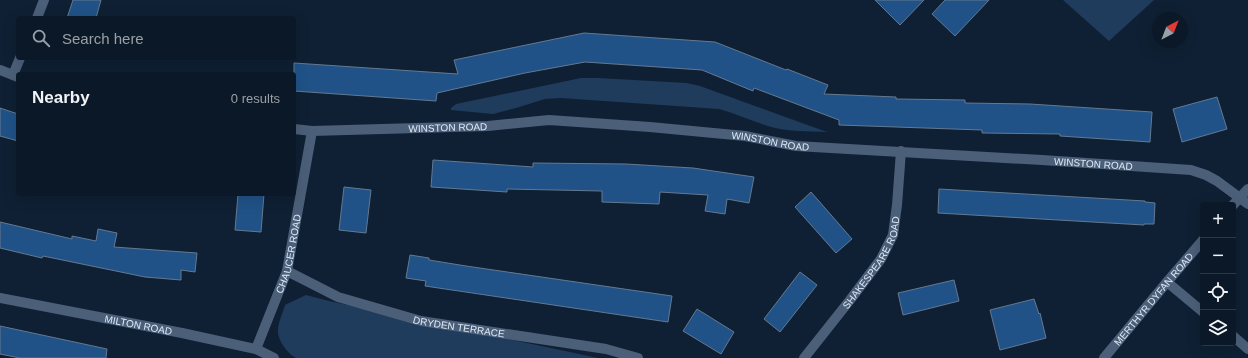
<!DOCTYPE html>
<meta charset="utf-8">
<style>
:root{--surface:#0b1827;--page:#14212f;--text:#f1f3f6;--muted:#9aa0a7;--line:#2b3744}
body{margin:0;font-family:Arial,sans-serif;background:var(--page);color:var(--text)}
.controls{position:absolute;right:12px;bottom:12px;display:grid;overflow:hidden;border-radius:4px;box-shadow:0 4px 16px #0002}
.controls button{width:36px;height:36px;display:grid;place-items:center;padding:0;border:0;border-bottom:1px solid var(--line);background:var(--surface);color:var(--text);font:20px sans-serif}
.compass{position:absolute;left:1152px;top:12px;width:36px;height:36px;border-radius:50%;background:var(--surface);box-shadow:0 4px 16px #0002;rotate:42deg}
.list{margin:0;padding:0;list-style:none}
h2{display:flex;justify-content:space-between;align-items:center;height:52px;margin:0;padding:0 16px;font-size:17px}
h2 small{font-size:13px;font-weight:400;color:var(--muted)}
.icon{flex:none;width:22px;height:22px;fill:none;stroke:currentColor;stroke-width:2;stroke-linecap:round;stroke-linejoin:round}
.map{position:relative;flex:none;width:1248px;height:358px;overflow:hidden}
.search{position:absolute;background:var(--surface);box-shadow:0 4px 16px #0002;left:16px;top:16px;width:280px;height:44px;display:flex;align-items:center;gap:10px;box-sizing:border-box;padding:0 14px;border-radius:4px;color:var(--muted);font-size:15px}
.panel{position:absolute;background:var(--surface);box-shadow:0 4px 16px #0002;left:16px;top:72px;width:280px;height:124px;border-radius:4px}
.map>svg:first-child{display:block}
</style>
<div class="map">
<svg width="1248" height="358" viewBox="0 0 1248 358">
<rect width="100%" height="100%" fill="#0f2034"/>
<path fill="#203c5c" d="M1063,0H1154L1109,41Z
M581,78H598L687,83L700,86L827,132C809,131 789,132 771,127C754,122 737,114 719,109L561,98L545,99L516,108L493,114L451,110V108L456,104Z
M306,295L329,301L598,358H296C288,354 277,340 278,330C278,322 283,313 285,305Z"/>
<path fill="#205287" stroke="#647990" d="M73,0H101L96,18H67Z
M875,0H924L900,25Z
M945,0H989L955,36L932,14Z
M584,33L715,42L786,70L787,69L828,85L824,94L896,97V99L965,100V103L1030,104L1152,112L1150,142L1060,136V134L982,133V130L839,125V120L754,88L753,91L702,70L585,62L525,73L437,93L436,101L294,91V63L458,74L454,60Z
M1217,97L1227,129L1182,142L1173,109Z
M0,108L18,114V141L0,136Z
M433,160L533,167V163L626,164L693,168L754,177L749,203L727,199L725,214L705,211L708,195L660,192L659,204L602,202V191L507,189V192L431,187Z
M344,187L371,190L366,233L339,230Z
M939,189L1145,201V202L1155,203L1154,224H1144V225L938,213Z
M811,192L852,239L836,253L795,207Z
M238,194H264L261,232L235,230Z
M0,222L72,239V236L96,241L98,229L117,233L114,247L197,253L195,272L181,270V280L145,277L43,256L42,258L0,248Z
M410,255L429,258V260L466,266L672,296L668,322L425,286L426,281L406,278Z
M800,272L817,285L780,332L764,319Z
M954,280L959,301L903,315L898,293Z
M1034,299L1039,314L1040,313L1046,338L1000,350L990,310Z
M697,309L734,332L721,354L683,331Z
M0,326L107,349L106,358H20L0,354Z"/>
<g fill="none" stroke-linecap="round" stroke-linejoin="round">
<g stroke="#4b5f78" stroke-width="10">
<path d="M37,18L44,0"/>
<path d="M0,70L18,77"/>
<path d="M13,75L20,58"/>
<path id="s1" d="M294,129L312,131L488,126L549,120L650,127L745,136L796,146L1042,160L1191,170L1206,175L1217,181L1248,204"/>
<path d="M1233,205L1248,189"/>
<path id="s2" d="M287,271L338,297L421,321L606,349L638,358"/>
<path d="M1167,282L1203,312"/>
<path id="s3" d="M0,298L182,333L256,349L274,358"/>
<path d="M1233,336L1248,349"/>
<path id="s4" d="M256,349L287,271L312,131"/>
<path id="s5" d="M804,358L850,300L881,259L893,235L897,205L901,151"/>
<path id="s6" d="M1104,358L1167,282L1203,240"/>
</g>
</g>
<g text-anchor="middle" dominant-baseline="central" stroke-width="3.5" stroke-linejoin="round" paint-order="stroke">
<g font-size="10" fill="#dfeaf8" stroke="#0f2034">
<text stroke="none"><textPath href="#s1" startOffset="154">WINSTON ROAD</textPath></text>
<text stroke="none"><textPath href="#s1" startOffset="478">WINSTON ROAD</textPath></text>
<text stroke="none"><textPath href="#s1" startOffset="802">WINSTON ROAD</textPath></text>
<text stroke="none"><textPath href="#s4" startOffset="101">CHAUCER ROAD</textPath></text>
<text stroke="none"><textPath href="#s5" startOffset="118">SHAKESPEARE ROAD</textPath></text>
<text stroke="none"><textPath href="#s6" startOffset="77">MERTHYR DYFAN ROAD</textPath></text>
<text stroke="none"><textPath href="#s3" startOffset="141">MILTON ROAD</textPath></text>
<text stroke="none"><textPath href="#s2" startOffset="182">DRYDEN TERRACE</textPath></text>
</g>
</g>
</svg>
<div class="controls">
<button>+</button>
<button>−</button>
<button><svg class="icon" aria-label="locate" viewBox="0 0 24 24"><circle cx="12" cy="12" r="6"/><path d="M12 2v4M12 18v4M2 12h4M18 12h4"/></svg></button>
<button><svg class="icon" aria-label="layers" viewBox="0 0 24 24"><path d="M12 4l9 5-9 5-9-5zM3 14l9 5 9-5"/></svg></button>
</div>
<svg class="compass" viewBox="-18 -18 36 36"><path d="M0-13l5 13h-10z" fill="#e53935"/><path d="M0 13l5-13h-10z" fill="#9aa0a7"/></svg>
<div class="search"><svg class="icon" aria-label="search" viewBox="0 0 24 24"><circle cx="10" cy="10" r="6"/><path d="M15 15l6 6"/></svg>Search here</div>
<section class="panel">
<h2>Nearby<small>0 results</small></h2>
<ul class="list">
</ul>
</section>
</div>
